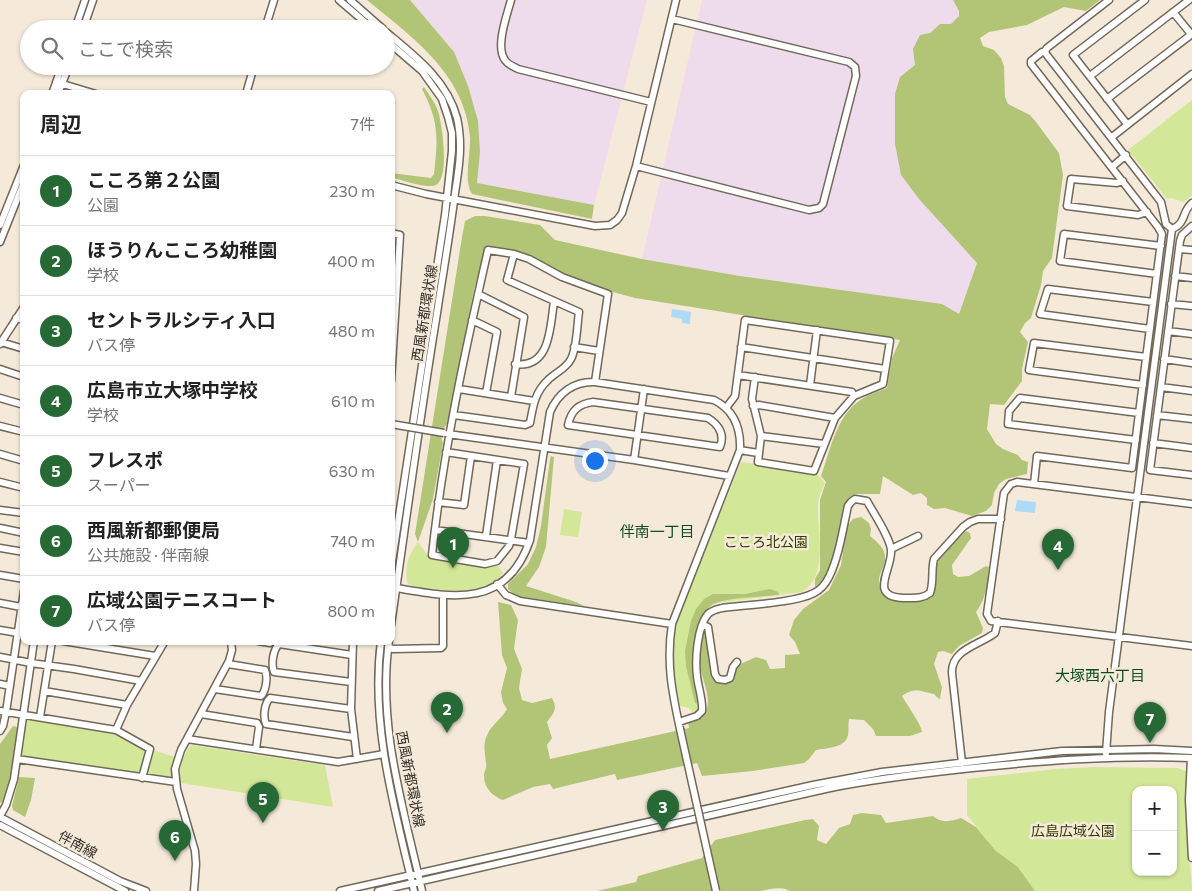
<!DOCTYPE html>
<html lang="ja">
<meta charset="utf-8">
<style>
:root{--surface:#fff;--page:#f2f2f2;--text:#222;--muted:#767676;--line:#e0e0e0;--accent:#266934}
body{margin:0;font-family:Commissioner,"Noto Sans JP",sans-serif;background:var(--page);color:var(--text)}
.controls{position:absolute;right:15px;bottom:15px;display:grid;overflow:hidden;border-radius:10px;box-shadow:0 1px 4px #0004}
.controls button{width:45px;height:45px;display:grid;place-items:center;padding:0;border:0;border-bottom:1px solid var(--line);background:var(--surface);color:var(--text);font:25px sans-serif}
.you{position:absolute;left:594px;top:460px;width:18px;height:18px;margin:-12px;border:4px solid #fff;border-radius:50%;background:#1a73e8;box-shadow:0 0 0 8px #1a73e833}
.badge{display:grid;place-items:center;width:32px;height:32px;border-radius:50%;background:var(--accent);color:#fff;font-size:16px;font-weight:700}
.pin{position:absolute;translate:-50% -41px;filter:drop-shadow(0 1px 2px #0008)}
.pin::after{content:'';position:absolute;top:26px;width:18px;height:15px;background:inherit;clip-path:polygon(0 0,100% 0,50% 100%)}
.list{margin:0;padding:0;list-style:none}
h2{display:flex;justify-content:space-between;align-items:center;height:65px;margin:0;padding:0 20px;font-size:21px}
h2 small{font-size:16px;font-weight:400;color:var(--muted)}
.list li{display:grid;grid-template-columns:32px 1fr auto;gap:15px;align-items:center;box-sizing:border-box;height:70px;padding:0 20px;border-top:1px solid var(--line)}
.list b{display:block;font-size:19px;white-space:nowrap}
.list p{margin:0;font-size:16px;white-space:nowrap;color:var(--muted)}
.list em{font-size:16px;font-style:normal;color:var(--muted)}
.icon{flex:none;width:28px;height:28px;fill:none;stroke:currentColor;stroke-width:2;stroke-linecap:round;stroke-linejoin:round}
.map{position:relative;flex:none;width:1192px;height:891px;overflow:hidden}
.search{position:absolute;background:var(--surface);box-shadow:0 1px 4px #0004;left:20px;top:20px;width:375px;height:55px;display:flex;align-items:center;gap:12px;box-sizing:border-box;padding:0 18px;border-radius:28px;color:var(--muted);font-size:19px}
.panel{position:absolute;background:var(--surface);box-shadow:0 1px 4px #0004;left:20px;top:90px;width:375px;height:555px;border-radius:10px}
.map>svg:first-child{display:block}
</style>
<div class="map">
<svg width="1192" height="891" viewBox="0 0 1192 891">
<rect width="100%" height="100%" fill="#f5eada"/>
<path fill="#eedbeb" d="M410,0H647L594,205L477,183L480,152L454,52Z
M702,0H953L959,11V16L951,24H940L913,49L915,65L895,144L919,199L977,263L959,314L942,304L740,276L642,259Z"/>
<path fill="#d3e798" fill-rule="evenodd" d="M1192,100V196L1183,202L1172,198L1167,199L1128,150Z
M741,462L816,473L825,483C822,490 818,498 818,505C817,532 829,576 802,592L717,603C686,615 698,684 700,710L695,716L689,708L680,706L674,675V637L676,626L684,601Z
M564,509L582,512L578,537L560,535Z
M418,542L429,557L486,565L495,563L503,573C481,599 442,590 413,586L408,584C403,568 409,554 418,542Z
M24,715L116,730L150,749L178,758L176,782L17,759Z
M191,745L325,765L333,807L181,783C176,769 182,759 189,747Z
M1094,767L1178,768L1187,772C1186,800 1186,828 1189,856C1190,868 1192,878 1192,891H1035L1018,867L996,851L967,815V779L1056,769ZM1136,790H1173V872H1136Z"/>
<path fill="#b2c577" d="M367,0H410L454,52L468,86L478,121L480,152L477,183L594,205L592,219L472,194C463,180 471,155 470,137C465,74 412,37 367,0Z
M953,0H1100L1086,11L1064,7L1027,25L989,32L980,38L983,46L994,50L1001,58L1004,66L1005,97L1008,104L1030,115L1036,122L1059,153L1063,175L1052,258L1043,271L1041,285L1031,318L1025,323L1020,332L1028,342L1022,369V381L1004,405L990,404L987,429L996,444L1003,449L1018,455L1022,460L1028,462L1027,474L1006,479L999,484L994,493L992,505L986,511L972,516L945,508L934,509L927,505V498L921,493L913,495L883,476L880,494H855L846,502L828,571L824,579L815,587V579L820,570V500L826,482L821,476C830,451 836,417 859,401C867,395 877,392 887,388L892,358L900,340L635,298L598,288L563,274L519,252L486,246L474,290L447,424C442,429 440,437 443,443L433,499L418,542L415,534L462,237L465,221L475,216H485L540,225L555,240L642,259L740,276L942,304L959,314L977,263L919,199L901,175L895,144V94L900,77L915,65L913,49L920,35L930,33L940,24H951L959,16V11Z
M424,87C429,95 435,102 438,111C442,123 450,177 436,185C428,189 401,180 391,177V173L431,178L434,174C438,138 439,121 422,89Z
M551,456L554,457L546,547L539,567L526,586L576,602L584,606L516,596L508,589V584L528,564L536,547L541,526L550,459Z
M861,517L869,523L871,529L870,536C877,542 885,548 885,557C886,565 880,572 879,579C877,601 901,602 916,600C923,600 929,599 932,592C938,582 933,569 937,558L966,531L970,533L971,538L952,565L953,574L958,577L969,576L986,566L989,567C988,583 986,599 976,612L983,628L982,633L959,646L952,654L943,651L938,652L934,664L942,687L940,699L938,698L934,694C920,691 914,687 902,696C908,707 920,722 922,732L910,736H876L873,729L864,720L849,719C848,724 849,730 848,735C846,748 826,748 816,750L809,759L804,763L753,771L702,776L697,763L617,780L615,774L553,789L550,784L533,787L503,800C492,796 483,787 484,774C485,770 487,767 486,763C485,751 482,745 488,733C492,725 502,718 507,709L503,703L501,692L507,668L502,655L498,602L511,605L518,620L514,649L522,669L519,688L522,700L532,703L552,698C558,709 554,713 547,722L552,738L547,745L550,759L689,728L688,722L701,718C716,704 702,682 700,665C698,655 700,642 704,633L706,632L712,675L716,682C729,688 734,679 736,666L756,657L766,660L770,669L785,668V655L800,654L795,642L789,635L794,620L803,609L829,590L841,565L847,526L853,519Z
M770,589L778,592L779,595C761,597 728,597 713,604C698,611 694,653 694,669C693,680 697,692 699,704L695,703L686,666L685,651L691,621L696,609L704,599L713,594H745Z
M13,726L21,728L8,800L0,803V744Z
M19,777L35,778L31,800L25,817L13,810L12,806Z
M862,813L881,815L886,823L933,816C942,824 951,821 961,818L976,827L996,851L1018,867L1035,891H790C781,886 770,889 761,891H597L636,882L638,876L702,858L715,840L805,820L813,819L819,826L817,840L826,844L839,828L850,824L853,815Z"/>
<path fill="#acdaf7" d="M672,309L691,312L690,324L682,323V319L671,317Z
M1017,500L1036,502L1035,513L1015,511Z"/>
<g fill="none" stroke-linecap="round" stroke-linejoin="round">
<g stroke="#71685a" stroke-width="9">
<path id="minor" d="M339,0L373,29
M350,0L383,29
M511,0C507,15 495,47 505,60C508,65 513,66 518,69L651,102
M1173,12L1191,34
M75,29L85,0
M83,29L93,0
M265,29L274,0
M386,32C415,56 447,80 457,118C463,144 459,168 455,193C450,234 443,273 437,313C420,417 406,521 391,625
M386,40L422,71L442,99L448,117L452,133V151L445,215L391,568
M1045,51L1046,54L1161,202L1166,224L1172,229
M1090,76L1189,0
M56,82L96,94
M52,94L62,66
M58,94L69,66
M246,94L254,66
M1107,99L1192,34
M1127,124L1073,55L1145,0
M1112,137L1192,74
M636,166L809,210L819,208L823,204L856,76L855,67L849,62L672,19
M1112,167L1126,155
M1123,181L1117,183L1071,179L1067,206L1138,215L1147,212
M391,185L426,194L595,226L610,225L617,220L622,213L636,166L676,0
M0,225L24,165
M1192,226L1182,235L1180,241L1150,470L1192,475
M391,233L400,235L391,381
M0,242L24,182
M1179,249L1192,250
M1157,274L1060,261L1064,234L1161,246
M1175,276L1192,278
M478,294L524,317L511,397
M1171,304L1192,306
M16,318L24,320
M472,320L497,332L486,393
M1150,329L1040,314L1048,289L1153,302
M1168,331L1192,334
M1,342L24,349
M0,344L24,307
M574,347L599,351
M741,347L885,369
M1164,359L1192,363
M515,364C551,369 550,326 554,302
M0,369L24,377
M738,375L852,392L854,396
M810,385L817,330
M1143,385L1029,370L1034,343L1146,357
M1161,387L1192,391
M459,389L534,401
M0,398L24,405
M593,402L708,418C719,425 725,434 720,447L568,425C571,411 578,404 593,402Z
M753,406L759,405L835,418
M726,408L735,396L745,320L890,341L883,384L854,396L835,418L814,471L758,462L761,436L752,399L755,377
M454,415L525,425L530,423C533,406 535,392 548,380C556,372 566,369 571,359C577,348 577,325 579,312L507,280L514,254
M1157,415L1192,419
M0,426L24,432
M448,434L634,460L729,476
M761,436L824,444
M1136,440L1008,424L1009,411L1020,398L1139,413
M1153,443L1192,448
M740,450L758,453
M446,452L524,464L511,539L509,546L497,561L485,564L432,555C443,452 465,351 488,250L514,254L529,259L562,277L608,294L595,382
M0,454L24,461
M634,460L644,389
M0,482L24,488
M1034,484L1037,456L1132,468L1162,234L1158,227L1031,64V61L1042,52L1045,51L1047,48L1109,0
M438,502L464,505L471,456
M1192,504L1017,482L1011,484L1004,493L987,614L991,621L1192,646
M0,510L24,513
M0,528L24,533
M435,530L529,543
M486,536L497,460
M0,548L24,552
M891,549L918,536
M0,575L24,579
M497,584L506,595L520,601L672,624
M391,587C449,597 506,611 530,540L550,412C558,393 574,381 595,382L714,400C734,410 741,428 740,450L672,624C666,662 672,692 680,729
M0,603L21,607
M703,625L708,627L715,674L718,679L725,680L730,678L733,667L737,662
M0,630L18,633
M63,641L155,656
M258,641L270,643L271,641
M353,641L351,709L357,759
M381,641C370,725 395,810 414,891
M389,641C377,727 404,809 422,891
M388,647L393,649L441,648L443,646V595
M0,657L31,663L74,669L141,681
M351,682L274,672C271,664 273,650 279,644L352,655
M0,684L10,686
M215,689L261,696C266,691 268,677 265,670L228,664
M44,691L127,705
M351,709L270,698C264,704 263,717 266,724L353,737
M0,711L116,730L150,749L142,778
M201,714L257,723L259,727L256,749
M40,717L52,641
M679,722L697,716L702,711C703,699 698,687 697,676C695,660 697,627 708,614C712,610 718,609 722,608C745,605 795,603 814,593C820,590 826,583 829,577C839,557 843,528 848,506L851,502L855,499L867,501C874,514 890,537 891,550C893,569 867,597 904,598C914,598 922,599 930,593C934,582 931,570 934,559L963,527L970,522L978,519H1001
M116,730L127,705L165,641
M0,731L3,726L6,712L24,591
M187,739L338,762L384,754
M1106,753L1109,712L1172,229C1187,223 1181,212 1192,203
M1191,758L1189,800L1192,858
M17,759L176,782
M962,763L952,673C951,649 980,645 995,633L998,621
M0,816L6,805L14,779L34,641
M0,817L120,881L146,891
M0,825L125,891
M194,891L196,864L195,851L177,789L175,769L181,750L229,661L232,650L231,641
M340,891L813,785L882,772L1062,751L1154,749L1192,751
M378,891L830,788C874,779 918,774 963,769C1039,761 1115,755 1192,758"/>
</g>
<use href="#minor" stroke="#fff" stroke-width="6"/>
<g stroke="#71685a" stroke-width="9" stroke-linecap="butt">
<path id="minor-bridge" d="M391,424L444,433
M680,729L716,891"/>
</g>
<use href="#minor-bridge" stroke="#fff" stroke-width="6"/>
</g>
<g text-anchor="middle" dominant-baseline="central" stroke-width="5" stroke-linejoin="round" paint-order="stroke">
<g font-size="14" fill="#322e28" stroke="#f5eada">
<text transform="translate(424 313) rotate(-81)">西風新都環状線</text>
<text transform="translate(411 779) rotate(79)">西風新都環状線</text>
<text transform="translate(78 844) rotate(28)">伴南線</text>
</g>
<g font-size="14" fill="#303b00" stroke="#f5eada">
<text x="766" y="541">こころ北公園</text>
<text x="1073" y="830">広島広域公園</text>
</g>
<g font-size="15" fill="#0a4c1c" stroke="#f5eada">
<text x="657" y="531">伴南一丁目</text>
<text x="1100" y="675">大塚西六丁目</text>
</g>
</g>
</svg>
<div class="controls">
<button>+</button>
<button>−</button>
</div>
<div class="you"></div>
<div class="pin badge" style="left:453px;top:568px">1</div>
<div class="pin badge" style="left:447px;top:733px">2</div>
<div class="pin badge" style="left:663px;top:831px">3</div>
<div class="pin badge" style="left:1058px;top:570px">4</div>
<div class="pin badge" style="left:263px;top:823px">5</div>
<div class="pin badge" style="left:175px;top:861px">6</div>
<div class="pin badge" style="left:1150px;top:743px">7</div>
<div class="search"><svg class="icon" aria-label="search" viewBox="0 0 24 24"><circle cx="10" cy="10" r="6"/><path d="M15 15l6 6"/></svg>ここで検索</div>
<section class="panel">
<h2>周辺<small>7件</small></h2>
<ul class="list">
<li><span class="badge">1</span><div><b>こころ第２公園</b><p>公園</p></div><em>230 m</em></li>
<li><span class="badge">2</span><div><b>ほうりんこころ幼稚園</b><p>学校</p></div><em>400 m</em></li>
<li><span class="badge">3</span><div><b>セントラルシティ入口</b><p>バス停</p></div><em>480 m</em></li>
<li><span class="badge">4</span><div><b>広島市立大塚中学校</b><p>学校</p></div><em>610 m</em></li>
<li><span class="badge">5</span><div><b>フレスポ</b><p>スーパー</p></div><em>630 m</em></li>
<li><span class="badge">6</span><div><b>西風新都郵便局</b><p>公共施設 · 伴南線</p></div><em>740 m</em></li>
<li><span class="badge">7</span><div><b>広域公園テニスコート</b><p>バス停</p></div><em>800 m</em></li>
</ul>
</section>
</div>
